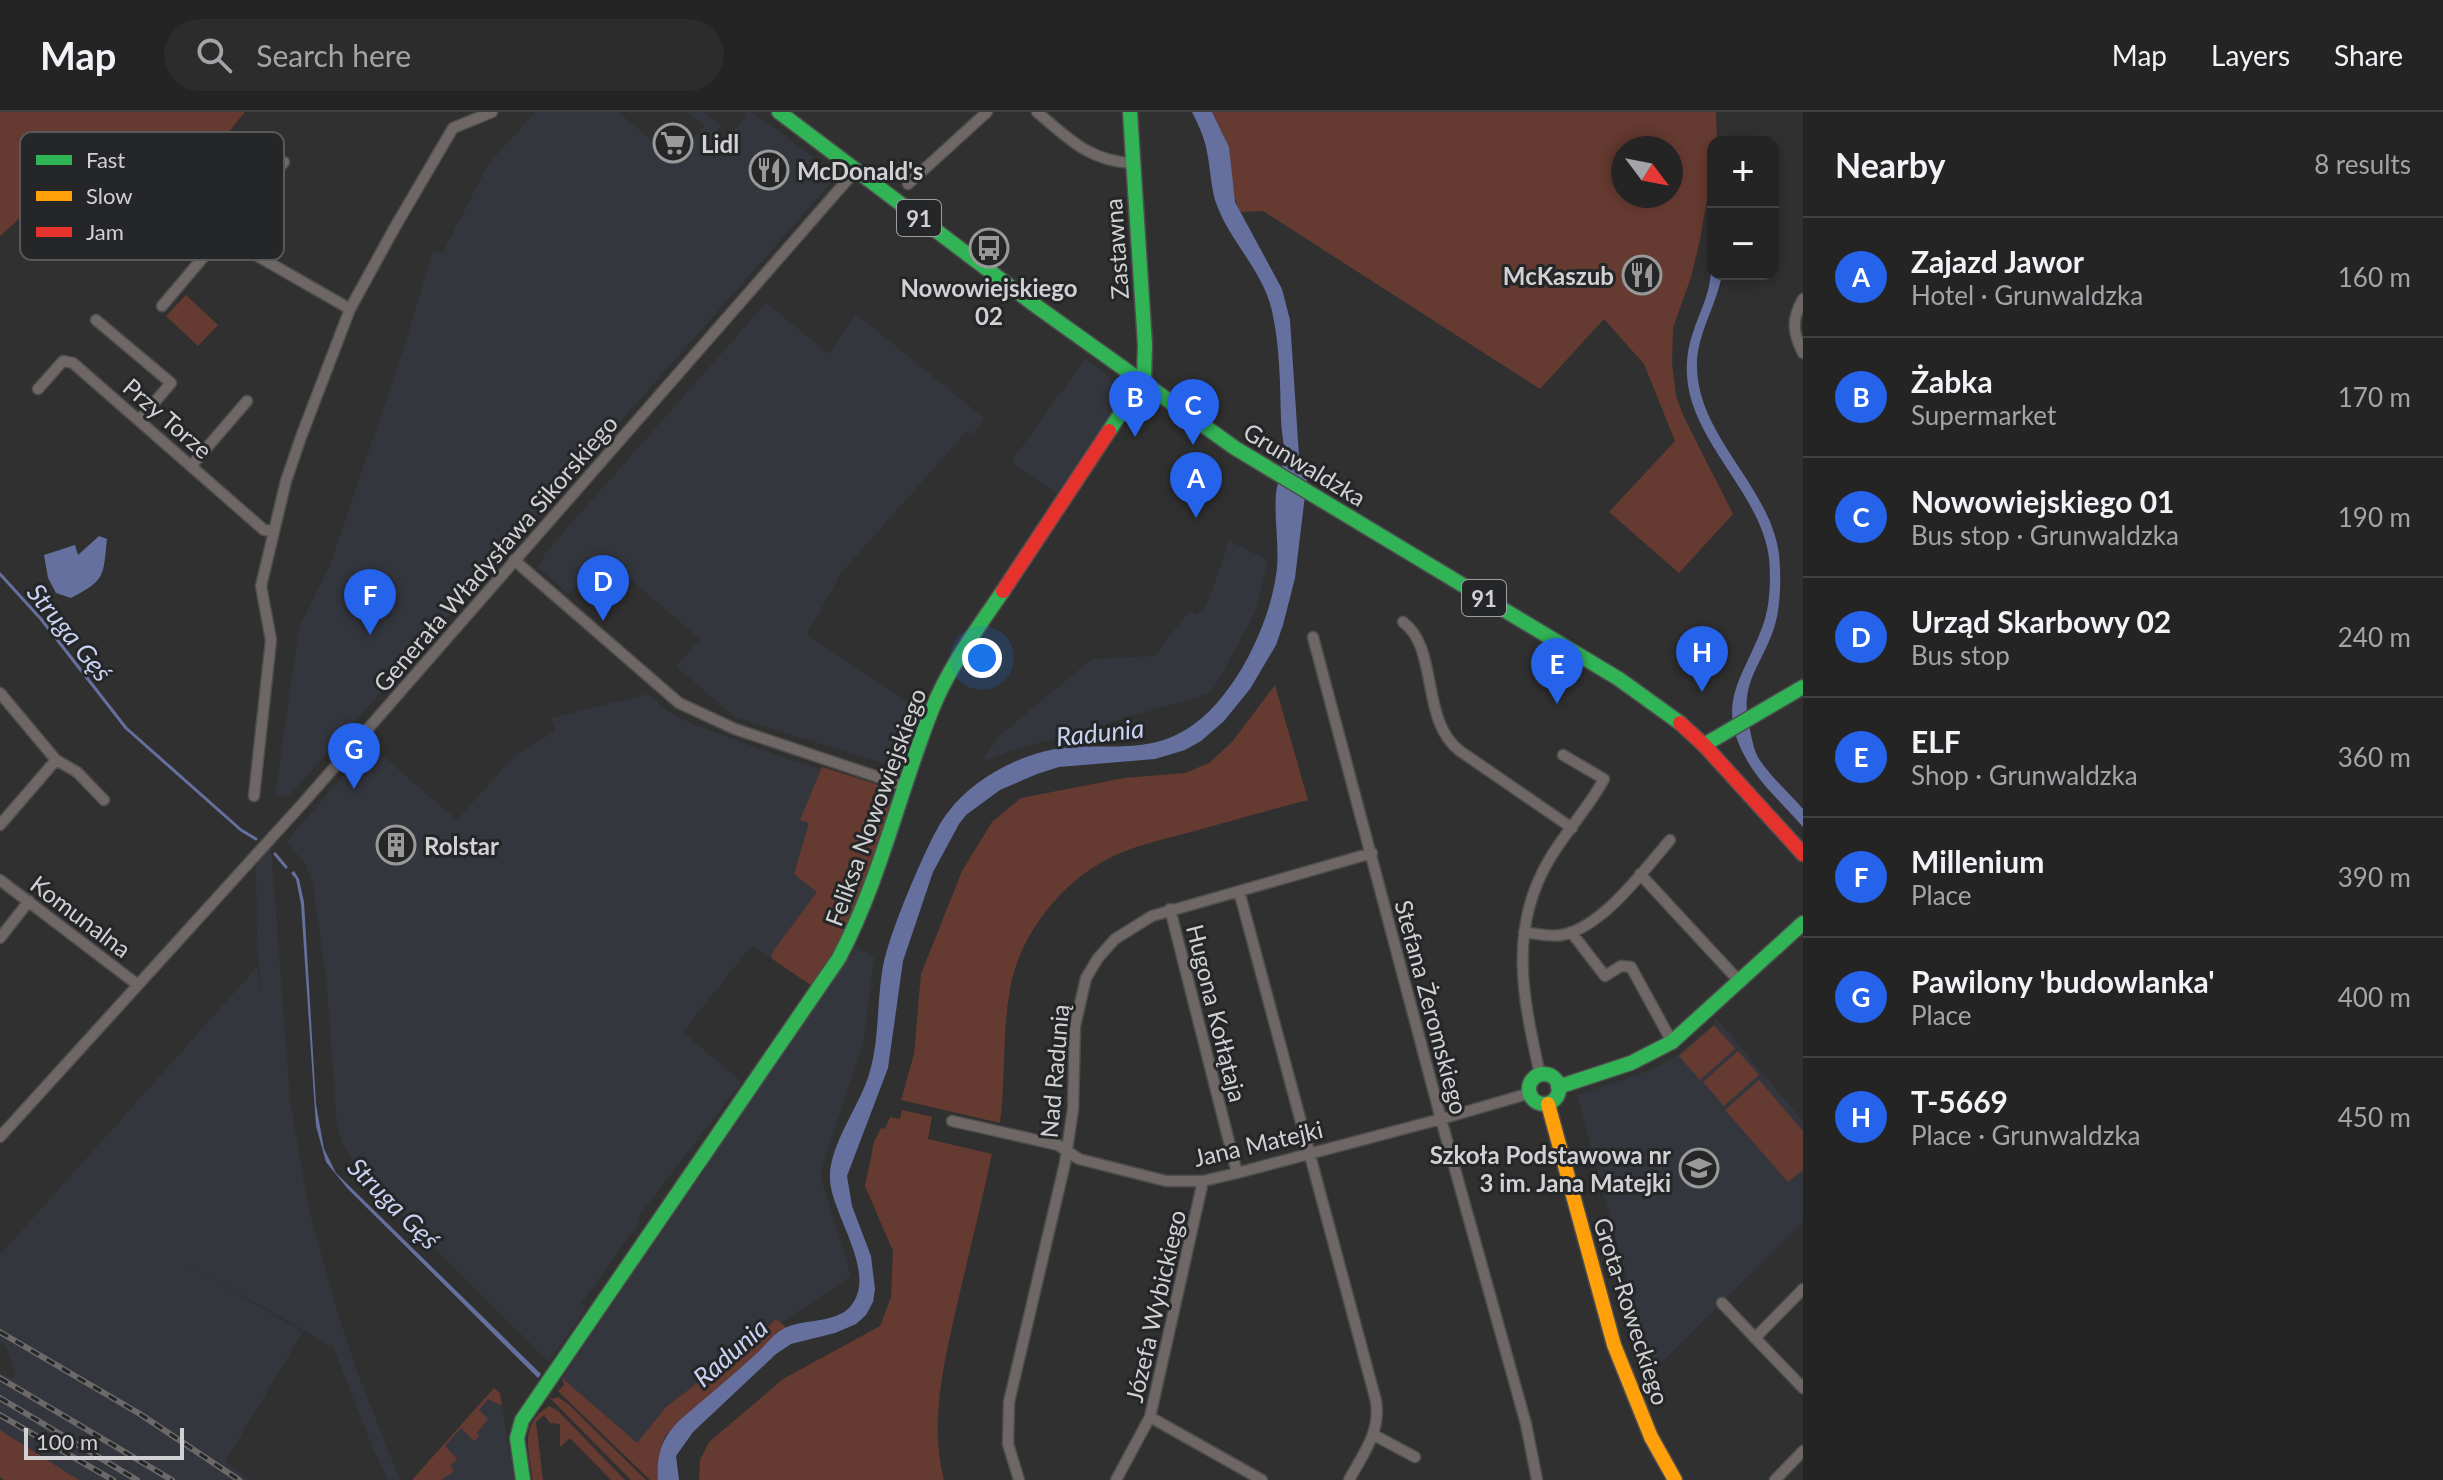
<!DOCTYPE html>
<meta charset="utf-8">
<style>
:root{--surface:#242425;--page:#2c2c2d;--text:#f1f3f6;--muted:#a3a4a7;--line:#414142;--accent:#2563eb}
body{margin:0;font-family:Lato,sans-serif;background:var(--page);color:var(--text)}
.controls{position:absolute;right:24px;top:24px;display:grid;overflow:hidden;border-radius:16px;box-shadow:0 4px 12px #0003}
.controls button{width:72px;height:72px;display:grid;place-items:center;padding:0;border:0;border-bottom:2px solid var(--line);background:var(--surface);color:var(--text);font:40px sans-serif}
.compass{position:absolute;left:1611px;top:24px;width:72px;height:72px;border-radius:50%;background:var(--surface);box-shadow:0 4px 12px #0003;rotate:122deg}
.scale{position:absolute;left:24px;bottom:20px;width:160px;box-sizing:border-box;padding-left:8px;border:4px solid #d1d1d3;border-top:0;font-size:22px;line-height:28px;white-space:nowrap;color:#d1d1d3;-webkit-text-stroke:6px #252628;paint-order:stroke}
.you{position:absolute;left:982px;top:546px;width:28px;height:28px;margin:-20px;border:6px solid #fff;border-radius:50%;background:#1a73e8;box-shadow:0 0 0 12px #1a73e833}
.badge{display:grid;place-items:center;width:52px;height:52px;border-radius:50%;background:var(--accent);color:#fff;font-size:26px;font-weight:700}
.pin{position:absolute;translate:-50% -66px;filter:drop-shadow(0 2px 4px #0008)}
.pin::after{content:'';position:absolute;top:42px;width:28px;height:24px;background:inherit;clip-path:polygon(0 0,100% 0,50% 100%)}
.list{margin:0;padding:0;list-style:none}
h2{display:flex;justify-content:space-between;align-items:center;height:104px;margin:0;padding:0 32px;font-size:34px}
h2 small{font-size:26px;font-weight:400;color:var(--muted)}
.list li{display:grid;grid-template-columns:52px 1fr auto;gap:24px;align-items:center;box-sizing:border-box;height:120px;padding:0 32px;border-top:2px solid var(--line)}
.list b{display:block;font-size:30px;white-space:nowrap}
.list p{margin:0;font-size:26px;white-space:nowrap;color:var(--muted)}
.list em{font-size:26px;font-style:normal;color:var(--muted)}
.icon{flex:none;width:44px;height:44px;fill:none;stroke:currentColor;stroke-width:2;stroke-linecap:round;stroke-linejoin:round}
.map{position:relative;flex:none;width:1803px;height:1368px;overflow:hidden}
header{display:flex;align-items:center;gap:48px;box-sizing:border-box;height:112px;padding:0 40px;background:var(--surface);border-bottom:2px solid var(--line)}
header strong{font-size:38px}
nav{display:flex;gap:44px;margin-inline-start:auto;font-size:28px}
.search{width:560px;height:72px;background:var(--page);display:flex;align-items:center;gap:20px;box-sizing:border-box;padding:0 28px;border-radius:44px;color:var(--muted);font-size:30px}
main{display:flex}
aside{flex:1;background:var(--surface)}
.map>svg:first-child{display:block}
</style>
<header>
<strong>Map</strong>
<div class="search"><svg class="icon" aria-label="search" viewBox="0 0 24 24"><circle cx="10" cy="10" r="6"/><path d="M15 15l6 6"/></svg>Search here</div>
<nav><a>Map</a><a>Layers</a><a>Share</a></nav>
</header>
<main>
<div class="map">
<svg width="1803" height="1368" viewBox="0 0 1803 1368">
<rect width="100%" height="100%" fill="#303031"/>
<path fill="#34363e" d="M535,0H618L676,48L704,14L687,0H704L721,14L703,36L712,44L747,4L744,0H752L836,62L834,67L778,131L288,685L275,683L299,516L330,453L404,235L433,139L442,142L489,51Z
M766,191L829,242L856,202L984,306L972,323L966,320L841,461L807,522L919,598L897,649L885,652L735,605L676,554L700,527L603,444L569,482L538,456L545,441Z
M1085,247L1116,270L1120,281L1116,294L1057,382L1011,350Z
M1229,429L1268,448L1255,501L1211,581L1011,639L981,650L1001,622L1092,547L1154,544L1190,498L1197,503L1207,492Z
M648,582L669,600L690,611L790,648L876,672L889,681L891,689L856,795L835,838L812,874L752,833L683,920L742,970L638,1105L641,1108L581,1192L586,1196L549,1250L415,1117L356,1054L342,1032L337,1014L327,875L313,773L305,751L286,730L370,633L457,708L514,644L555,619L551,606Z
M271,736L290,988L308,1094L335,1192L356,1257L400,1368H388L372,1334L333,1235L166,1140L303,1220L225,1350L250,1368H72L0,1321V1260L11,1266L15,1259L5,1233L0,1230V1143L257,855L262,886L257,826L256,753Z
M856,835L874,845L864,927L820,1063L851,1164L781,1211L775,1207L719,1261L705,1265L666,1295L637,1332L562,1266Z
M1716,906L1803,1009V1110L1657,1255L1643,1226L1577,983L1648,959L1661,953L1676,944L1713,913Z
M494,1276L500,1281L514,1368H412Z"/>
<path fill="#653a30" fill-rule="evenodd" d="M0,0H245L169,93L38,90L0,124Z
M1212,0H1716L1717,30H1713V52L1700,128L1691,165L1673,216L1672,251L1676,284L1684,305L1733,402L1679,461L1609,400L1675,329L1644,252L1604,207L1540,277L1263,99L1240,100L1232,79L1229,35ZM1623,36H1671V84H1623Z
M186,183L218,213L198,234L166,204Z
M1275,573L1308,688C1269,698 1230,709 1191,720C1161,728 1131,734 1104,749C1058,774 1019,825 1010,877C1002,921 1006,966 1000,1011L901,988L914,942L921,862L962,759L992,710L1021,686L1124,666L1185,661L1209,651L1232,630Z
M822,655L876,672L889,681L892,699L847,816L812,874L771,846L774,838L817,780L794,762L809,711L800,708Z
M1714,913L1735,937L1700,968L1679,944Z
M1738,939L1759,963L1724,994L1703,970Z
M1759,968L1803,1019V1058L1788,1070L1725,998Z
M902,998L932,1005L928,1027L992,1042C982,1088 971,1134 960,1180C946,1242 928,1306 944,1368H699L700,1348L709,1330L783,1267L880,1214L891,1185L893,1139L865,1074L874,1030L881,1016L885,1017L890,1005L900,1007Z
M776,1207L786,1215L665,1324L659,1344L658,1368H650L558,1279L564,1273L562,1266L637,1331L666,1295L705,1265L719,1261Z
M494,1276L500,1281L502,1294L488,1287L479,1298L488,1307L477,1321L479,1324L474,1329L461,1316L445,1334L457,1347L450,1354L454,1359L441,1368H412Z
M548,1284L553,1287L558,1285L568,1292L646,1368H631Z
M549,1294L558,1299L625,1368H611L570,1326L560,1335V1312L550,1311L544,1303L536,1310L543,1368H533C528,1336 520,1312 549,1294Z
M0,1318L72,1364L80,1368H4L0,1365Z"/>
<path fill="#65709f" d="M1192,0H1212L1229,35L1235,90L1282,177L1290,208L1299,344L1307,367L1295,466L1283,513L1276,533L1250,577L1224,609L1201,629L1185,638L1155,647L1059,655L1037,662L1000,678L966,703L959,712L933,760L903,849L888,956L847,1064L852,1094L871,1144L875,1177L873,1190L866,1203L856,1212L835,1221L791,1232L776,1242L693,1320L676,1344L679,1368H658C656,1343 662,1325 680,1308C705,1286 731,1265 756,1242C765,1234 775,1220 787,1215C806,1207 835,1211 850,1195C879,1162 832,1104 830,1068C828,1033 861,993 870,959C879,928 877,893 882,860C887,827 913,767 928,735C934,723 940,710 949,699C975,664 1028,638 1071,635C1107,633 1145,639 1178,622C1231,596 1271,513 1277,456C1279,431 1274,406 1276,381C1278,367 1284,354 1284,340C1284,329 1281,318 1281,307C1280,270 1280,235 1272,199C1263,158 1228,128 1215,88C1210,70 1210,49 1205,31C1202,20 1197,10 1192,0Z
M1713,146V162H1722C1717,193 1696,223 1697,255C1698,325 1770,374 1779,442C1781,463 1781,489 1776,509C1765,552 1737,568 1750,618C1752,627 1754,639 1759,647C1771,665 1789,681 1803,697V715C1785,694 1762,674 1748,650C1713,591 1744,566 1763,513C1770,494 1771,467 1769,446C1761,381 1691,330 1687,264C1685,234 1695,216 1705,188C1710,175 1711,160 1713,146Z
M99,424L107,427C103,464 106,468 71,486L56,481L48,466L44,443L75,433L78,443Z
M294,759L299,767L304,790L316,992L324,1037L336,1061L541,1262L538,1266L348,1077L326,1050L316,1014L301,792L296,767L291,761Z"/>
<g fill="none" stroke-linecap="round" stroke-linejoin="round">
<path stroke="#65709f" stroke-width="3" d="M0,462L41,507L126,616L241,718L256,727
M275,742L286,755"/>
<g stroke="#4d4d4e" stroke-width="13">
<path id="street" d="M1037,0C1068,26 1090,50 1133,51
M908,72L987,0
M188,98L221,123L350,197
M1803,187C1791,207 1793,222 1803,241
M162,194L284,50
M96,208L171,271L140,307
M38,277L63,249L73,251L264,418L273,419
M192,353L247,289
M514,448L679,591L735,617L905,674
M1403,510C1439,536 1420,609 1460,639L1572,716
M1313,525L1441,1007L1526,1312L1537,1368
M0,581L56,648L77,660L104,688
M254,684L271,528L261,474L286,369L301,325L350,197L395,115L453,16L492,0
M0,713L56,648
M1640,762L1739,869
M0,768L138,873
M1239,779L1376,1289C1381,1320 1363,1342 1349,1368
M1170,797L1237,1061
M1524,820C1537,822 1550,825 1562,823C1603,815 1644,758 1670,728
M1571,820L1605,864L1621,854L1631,855L1672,930
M0,826L29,789
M1540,963C1524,889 1507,819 1549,748C1565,720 1588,697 1604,667L1563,643
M952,1009L1058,1033L1079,1047L1166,1069H1203L1237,1061L1441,1007L1530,981
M0,1025L304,690L856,58
M1803,1177L1755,1226L1803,1276
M1722,1191L1755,1226
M1150,1305L1262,1368
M1374,1323L1415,1345
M1019,1368L1008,1332L1009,1290L1065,1051L1073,997L1075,914L1086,866L1098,846L1115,827L1152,804L1372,741
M1116,1368L1150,1305L1203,1069
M1775,1368L1803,1339"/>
</g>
<g stroke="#4d4d4e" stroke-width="17">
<path id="fast" d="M779,0L1032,191L1235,336L1619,567L1680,611
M1109,319L1144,266L1145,233L1130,0
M1704,633L1803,575
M1529 977a15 15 0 1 1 30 0a15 15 0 1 1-30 0Z
M1558,975L1631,951L1672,930L1803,811
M523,1368L517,1326L522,1308L839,846C880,768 899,681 931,600C948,556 977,517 1003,479"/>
</g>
<g stroke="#4d4d4e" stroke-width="17">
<path id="slow" d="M1548,992L1614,1233L1651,1325L1675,1368"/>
</g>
<g stroke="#4d4d4e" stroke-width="17">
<path id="jam" d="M1003,479L1109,319
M1680,611L1704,633L1803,742"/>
</g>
<use href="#street" stroke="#6f6765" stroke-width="10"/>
<use href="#fast" stroke="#30b455" stroke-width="14"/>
<use href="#slow" stroke="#ff9f0a" stroke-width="14"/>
<use href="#jam" stroke="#e5322d" stroke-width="14"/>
<g stroke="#6c6968" stroke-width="6">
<path id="rail" d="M0,1220L140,1302L239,1368
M0,1266L172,1368
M0,1286L137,1368
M0,1303L113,1368"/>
</g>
<use href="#rail" stroke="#252628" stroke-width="3" stroke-dasharray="9" stroke-linecap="butt"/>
</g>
<defs>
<g id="supermarket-ring" transform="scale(2)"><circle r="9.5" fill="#252628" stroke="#99999a" stroke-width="1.5"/><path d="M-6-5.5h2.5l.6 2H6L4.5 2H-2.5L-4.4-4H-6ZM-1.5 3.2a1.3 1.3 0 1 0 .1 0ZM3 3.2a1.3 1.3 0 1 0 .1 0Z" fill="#99999a"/></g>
<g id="restaurant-ring" transform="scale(2)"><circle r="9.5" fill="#252628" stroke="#99999a" stroke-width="1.5"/><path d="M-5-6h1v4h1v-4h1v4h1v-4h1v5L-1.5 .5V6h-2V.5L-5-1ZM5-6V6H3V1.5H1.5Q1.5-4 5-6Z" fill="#99999a"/></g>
<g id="bus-ring" transform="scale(2)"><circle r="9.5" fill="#252628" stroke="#99999a" stroke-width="1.5"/><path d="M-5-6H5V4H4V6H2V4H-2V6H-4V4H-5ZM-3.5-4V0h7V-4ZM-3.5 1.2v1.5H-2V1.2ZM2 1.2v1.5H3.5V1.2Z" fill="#99999a"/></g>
<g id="building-ring" transform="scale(2)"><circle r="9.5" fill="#252628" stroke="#99999a" stroke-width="1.5"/><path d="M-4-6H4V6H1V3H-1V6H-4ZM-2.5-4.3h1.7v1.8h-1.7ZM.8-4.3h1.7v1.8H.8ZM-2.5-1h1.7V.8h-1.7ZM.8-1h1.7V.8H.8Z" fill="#99999a"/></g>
<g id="school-ring" transform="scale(2)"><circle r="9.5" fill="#252628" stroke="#99999a" stroke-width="1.5"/><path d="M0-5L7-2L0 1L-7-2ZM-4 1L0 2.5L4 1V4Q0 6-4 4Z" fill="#99999a"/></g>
</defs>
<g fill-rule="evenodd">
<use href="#supermarket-ring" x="673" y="31"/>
<use href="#restaurant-ring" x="769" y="58"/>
<use href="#bus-ring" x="989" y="136"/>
<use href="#restaurant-ring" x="1642" y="163"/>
<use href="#building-ring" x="396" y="733"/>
<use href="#school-ring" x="1699" y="1056"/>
</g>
<g text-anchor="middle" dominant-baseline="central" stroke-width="6" stroke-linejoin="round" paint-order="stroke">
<g fill="#252628" stroke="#9d9ea0" stroke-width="2">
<rect x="897" y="88" width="44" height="36" rx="6"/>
<rect x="1462" y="468" width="44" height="36" rx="6"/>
</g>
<g font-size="22" font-weight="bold" fill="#d1d1d3">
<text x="919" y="106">91</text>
<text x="1484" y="486">91</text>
</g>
<g font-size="24" font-weight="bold" fill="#d1d1d3" stroke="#252628" text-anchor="start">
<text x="701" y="31">Lidl</text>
<text x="797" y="58">McDonald's</text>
<text x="1614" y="163" text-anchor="end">McKaszub</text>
<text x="989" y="175" text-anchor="middle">Nowowiejskiego<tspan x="989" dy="28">02</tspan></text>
<text x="424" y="733">Rolstar</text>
<text x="1671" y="1042" text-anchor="end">Szkoła Podstawowa nr<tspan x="1671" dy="28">3 im. Jana Matejki</tspan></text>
</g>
<g font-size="24" fill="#d1d1d3" stroke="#252628">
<text transform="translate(1116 137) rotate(-94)">Zastawna</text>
<text transform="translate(168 306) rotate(41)">Przy Torze</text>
<text transform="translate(1305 352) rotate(31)">Grunwaldzka</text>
<text transform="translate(495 441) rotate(-49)">Generała Władysława Sikorskiego</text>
<text transform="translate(875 695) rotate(-70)">Feliksa Nowowiejskiego</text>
<text transform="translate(81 804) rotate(37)">Komunalna</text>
<text transform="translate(1432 895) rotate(75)">Stefana Żeromskiego</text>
<text transform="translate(1217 901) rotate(76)">Hugona Kołłątaja</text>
<text transform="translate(1054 959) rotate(-85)">Nad Radunią</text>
<text transform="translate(1258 1031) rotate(-13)">Jana Matejki</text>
<text transform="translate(1155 1194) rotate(-77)">Józefa Wybickiego</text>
<text transform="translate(1632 1199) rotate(72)">Grota-Roweckiego</text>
</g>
<g font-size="26" font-style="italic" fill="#c9d1f1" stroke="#252628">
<text transform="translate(70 520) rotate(51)">Struga Gęś</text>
<text transform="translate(1100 620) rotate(-6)">Radunia</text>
<text transform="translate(394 1091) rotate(45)">Struga Gęś</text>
<text transform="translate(730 1240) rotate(-41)">Radunia</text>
</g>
</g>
<rect x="20" y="20" width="264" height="128" rx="12" fill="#252628" stroke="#59595b" stroke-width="2"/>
<rect x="36" y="43" width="36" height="10" fill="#30b455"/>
<rect x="36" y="79" width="36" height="10" fill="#ff9f0a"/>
<rect x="36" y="115" width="36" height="10" fill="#e5322d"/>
<g font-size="22" fill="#d1d1d3">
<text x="86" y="56">Fast</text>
<text x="86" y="92">Slow</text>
<text x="86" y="128">Jam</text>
</g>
</svg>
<div class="controls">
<button>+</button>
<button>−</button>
</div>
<svg class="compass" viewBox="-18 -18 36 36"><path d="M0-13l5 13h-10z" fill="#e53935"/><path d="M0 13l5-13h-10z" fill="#a3a4a7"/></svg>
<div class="scale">100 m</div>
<div class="you"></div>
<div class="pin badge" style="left:1196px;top:406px">A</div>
<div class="pin badge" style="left:1135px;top:325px">B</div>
<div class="pin badge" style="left:1193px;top:333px">C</div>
<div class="pin badge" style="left:603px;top:509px">D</div>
<div class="pin badge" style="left:1557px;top:592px">E</div>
<div class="pin badge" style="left:370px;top:523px">F</div>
<div class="pin badge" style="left:354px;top:677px">G</div>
<div class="pin badge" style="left:1702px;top:580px">H</div>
</div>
<aside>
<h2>Nearby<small>8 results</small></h2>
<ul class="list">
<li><span class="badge">A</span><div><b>Zajazd Jawor</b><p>Hotel · Grunwaldzka</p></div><em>160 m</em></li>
<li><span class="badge">B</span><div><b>Żabka</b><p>Supermarket</p></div><em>170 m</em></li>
<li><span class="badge">C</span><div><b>Nowowiejskiego 01</b><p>Bus stop · Grunwaldzka</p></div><em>190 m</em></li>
<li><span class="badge">D</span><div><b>Urząd Skarbowy 02</b><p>Bus stop</p></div><em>240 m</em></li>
<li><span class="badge">E</span><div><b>ELF</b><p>Shop · Grunwaldzka</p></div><em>360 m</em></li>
<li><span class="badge">F</span><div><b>Millenium</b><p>Place</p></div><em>390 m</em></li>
<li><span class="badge">G</span><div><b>Pawilony 'budowlanka'</b><p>Place</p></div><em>400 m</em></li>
<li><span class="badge">H</span><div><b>T-5669</b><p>Place · Grunwaldzka</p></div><em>450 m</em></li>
</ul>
</aside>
</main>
